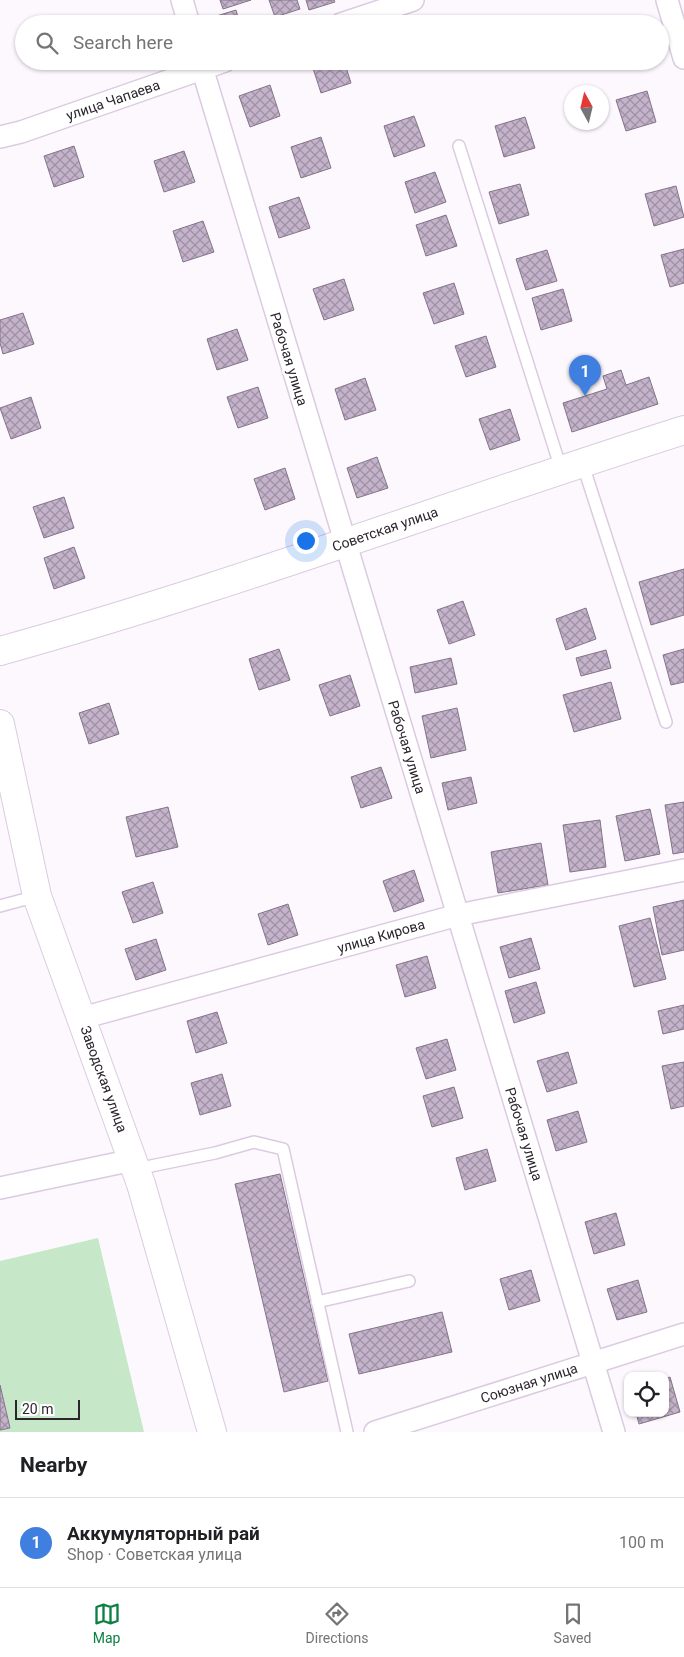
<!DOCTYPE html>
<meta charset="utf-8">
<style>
:root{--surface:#fff;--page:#f6f6f6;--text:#202124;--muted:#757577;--line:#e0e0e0;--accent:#0b8043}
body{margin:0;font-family:Roboto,sans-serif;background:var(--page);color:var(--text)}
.controls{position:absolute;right:15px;bottom:15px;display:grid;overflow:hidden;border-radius:10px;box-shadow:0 1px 4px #0004}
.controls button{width:45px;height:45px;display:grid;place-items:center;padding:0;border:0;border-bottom:1px solid var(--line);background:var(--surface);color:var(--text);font:25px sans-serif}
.compass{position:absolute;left:564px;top:85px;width:45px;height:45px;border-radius:50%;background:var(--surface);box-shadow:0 1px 4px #0004;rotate:352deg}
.scale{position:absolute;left:15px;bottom:12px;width:65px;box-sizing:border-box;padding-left:5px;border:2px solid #2c252e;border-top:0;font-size:14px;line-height:18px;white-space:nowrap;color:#2c252e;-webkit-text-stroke:4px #fff;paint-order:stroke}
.you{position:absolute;left:305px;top:540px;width:18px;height:18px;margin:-12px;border:4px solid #fff;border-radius:50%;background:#1a73e8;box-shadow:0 0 0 8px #1a73e833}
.badge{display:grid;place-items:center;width:32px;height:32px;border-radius:50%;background:var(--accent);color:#fff;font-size:16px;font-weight:700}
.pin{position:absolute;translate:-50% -41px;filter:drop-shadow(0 1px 2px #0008)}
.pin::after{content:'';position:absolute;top:26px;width:18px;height:15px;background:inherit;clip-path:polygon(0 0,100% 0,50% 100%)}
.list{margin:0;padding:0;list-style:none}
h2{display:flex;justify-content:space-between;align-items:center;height:65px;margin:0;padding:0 20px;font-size:21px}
h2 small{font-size:16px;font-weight:400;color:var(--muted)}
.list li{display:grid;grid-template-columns:32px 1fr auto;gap:15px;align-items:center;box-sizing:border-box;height:90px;padding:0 20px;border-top:1px solid var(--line)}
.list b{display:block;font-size:19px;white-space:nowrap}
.list p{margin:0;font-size:16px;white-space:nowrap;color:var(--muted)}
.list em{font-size:16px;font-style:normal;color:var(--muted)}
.icon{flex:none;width:28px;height:28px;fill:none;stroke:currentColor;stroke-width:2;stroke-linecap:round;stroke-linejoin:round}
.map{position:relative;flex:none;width:684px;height:1432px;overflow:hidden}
.search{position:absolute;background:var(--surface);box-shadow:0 1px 4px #0004;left:15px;right:15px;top:15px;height:55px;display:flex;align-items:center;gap:12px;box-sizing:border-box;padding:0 18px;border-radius:28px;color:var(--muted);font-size:19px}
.sheet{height:155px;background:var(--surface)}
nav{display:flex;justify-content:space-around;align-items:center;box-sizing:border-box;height:70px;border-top:1px solid var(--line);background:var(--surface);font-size:14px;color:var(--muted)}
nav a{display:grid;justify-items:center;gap:2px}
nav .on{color:var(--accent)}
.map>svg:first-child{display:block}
</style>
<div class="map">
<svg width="684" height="1432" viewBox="0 0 684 1432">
<defs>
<pattern id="building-cross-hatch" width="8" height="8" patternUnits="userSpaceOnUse" patternTransform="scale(1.25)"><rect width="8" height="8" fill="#c4b3ca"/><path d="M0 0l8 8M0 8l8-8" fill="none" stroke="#9f91a4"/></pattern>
</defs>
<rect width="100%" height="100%" fill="#fcf8fd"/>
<path fill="#c6e7c8" d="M98,1238L144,1432H0V1261Z"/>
<path fill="url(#building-cross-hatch)" stroke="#84748a" d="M220,0H251L223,9Z
M269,0H297L300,9L275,17Z
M306,0H334L335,2L309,10Z
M236,10L240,24H212L210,18Z
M314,61H344L351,83L321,93L311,62Z
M270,85L280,116L250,127L239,96Z
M647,91L656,122L626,131L616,100Z
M414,116L425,146L394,157L384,126Z
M525,117L535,148L504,157L495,126Z
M321,137L331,168L301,178L291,147Z
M74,146L84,177L54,187L44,156Z
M184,151L195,182L164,192L154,161Z
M435,172L446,202L415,213L405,182Z
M520,184L529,215L499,224L489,192Z
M676,186L684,217L654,226L645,194Z
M299,197L310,228L279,238L269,207Z
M446,215L457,246L426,256L416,225Z
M203,221L214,252L183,262L173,231Z
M684,249V283L670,287L661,255Z
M547,250L557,281L526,290L516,259Z
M344,279L354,310L324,320L313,289Z
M454,283L464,314L434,324L423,293Z
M563,289L572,321L541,330L532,298Z
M23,313L34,344L3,354L0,343V320Z
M237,329L248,360L217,370L207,339Z
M486,336L496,367L466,377L455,346Z
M621,370L626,385L649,377L658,404L572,432L563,403L607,389L603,376Z
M365,378L376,410L345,420L335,389Z
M258,387L268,418L238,428L227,397Z
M31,397L41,428L11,439L0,408Z
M510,409L520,440L490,450L479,419Z
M377,457L388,488L357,498L347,468Z
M285,468L295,499L265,510L254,479Z
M64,497L74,528L44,538L33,507Z
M74,547L85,578L54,589L44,558Z
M684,569V615L651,625L639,582Z
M463,601L475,635L449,644L437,610Z
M586,608L596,639L566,650L556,619Z
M279,649L290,680L259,690L249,659Z
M684,649V682L671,685L663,655Z
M606,650L611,668L581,676L576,658Z
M451,658L457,684L415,693L410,667Z
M350,675L360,706L330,716L319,685Z
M611,682L621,719L574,732L563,695Z
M109,703L119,734L89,744L79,713Z
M457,708L466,750L431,758L422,716Z
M381,767L392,798L361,808L351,777Z
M471,777L477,803L448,810L442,783Z
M684,802V852L673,854L665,805Z
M168,807L178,847L136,857L126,817Z
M650,809L660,854L625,861L616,816Z
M600,820L606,867L570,872L563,825Z
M541,843L548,885L498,893L491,852Z
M414,870L424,901L394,912L383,881Z
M153,882L163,913L133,923L122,892Z
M684,900V950L662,955L653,907Z
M288,904L298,935L268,945L258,914Z
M650,918L666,979L634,987L619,926Z
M531,938L540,969L509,978L500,947Z
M156,939L166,970L136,980L125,949Z
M427,956L436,988L405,997L396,965Z
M536,982L545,1013L514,1023L505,991Z
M684,1005V1029L663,1034L658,1011Z
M217,1012L227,1043L196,1053L187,1021Z
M447,1039L456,1070L426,1079L416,1048Z
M568,1052L577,1083L547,1092L537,1061Z
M684,1062V1106L671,1109L662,1066Z
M222,1074L231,1106L200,1115L191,1083Z
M454,1087L463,1118L432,1127L423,1096Z
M578,1111L587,1142L556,1151L547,1120Z
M487,1149L496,1181L465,1190L456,1158Z
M280,1174L328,1381L284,1392L235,1184Z
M616,1213L625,1245L594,1254L585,1222Z
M531,1270L540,1301L509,1310L500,1279Z
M638,1280L647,1312L617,1320L607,1289Z
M442,1312L452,1352L359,1374L349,1334Z
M670,1377L680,1412L639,1424L636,1413H665V1379Z
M0,1385L10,1428L0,1430Z"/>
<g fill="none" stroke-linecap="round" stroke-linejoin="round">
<g stroke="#dccae2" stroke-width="14">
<path id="lane" d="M459,146L561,469
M582,462L666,722
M0,906L37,896
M136,1169L215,1153L254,1142L283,1149L347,1432
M317,1302L409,1281"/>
</g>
<g stroke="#dccae2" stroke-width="24">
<path id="street" d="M182,0L189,24
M667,0L684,58
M341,24L413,0
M200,61L614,1432
M0,137L21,132L225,61
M82,1018L458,915L684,870
M0,1188L133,1160
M375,1432L684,1334"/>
</g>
<g stroke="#dccae2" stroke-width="30">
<path id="secondary" d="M0,651C231,587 456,502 684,430
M0,724L37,896L141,1184L212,1432"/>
</g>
<use href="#lane" stroke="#fff" stroke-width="11"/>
<use href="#street" stroke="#fff" stroke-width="21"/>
<use href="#secondary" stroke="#fff" stroke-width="28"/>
</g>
<g text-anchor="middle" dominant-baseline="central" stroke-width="5" stroke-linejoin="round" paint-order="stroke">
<g font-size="14" fill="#2c252e" stroke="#fff">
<text transform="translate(113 100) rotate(-19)">улица Чапаева</text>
<text transform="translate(289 359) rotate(73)">Рабочая улица</text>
<text transform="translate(385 529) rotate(-19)">Советская улица</text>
<text transform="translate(407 747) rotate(73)">Рабочая улица</text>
<text transform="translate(381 936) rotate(-16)">улица Кирова</text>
<text transform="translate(104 1079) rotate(70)">Заводская улица</text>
<text transform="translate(524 1134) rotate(73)">Рабочая улица</text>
<text transform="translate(529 1383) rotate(-18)">Союзная улица</text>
</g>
</g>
</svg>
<div class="controls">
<button><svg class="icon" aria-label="locate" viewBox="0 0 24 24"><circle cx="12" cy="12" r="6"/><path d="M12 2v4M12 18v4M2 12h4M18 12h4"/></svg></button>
</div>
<svg class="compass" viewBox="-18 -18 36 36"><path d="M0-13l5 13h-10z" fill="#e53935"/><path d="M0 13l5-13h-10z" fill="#757577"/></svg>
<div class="scale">20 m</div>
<div class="you"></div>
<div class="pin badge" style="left:585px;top:396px;background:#3f7fe0">1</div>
<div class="search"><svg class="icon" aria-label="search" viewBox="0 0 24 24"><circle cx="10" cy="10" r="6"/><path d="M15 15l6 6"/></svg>Search here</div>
</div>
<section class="sheet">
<h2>Nearby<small></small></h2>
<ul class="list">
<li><span class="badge" style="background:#3f7fe0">1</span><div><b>Аккумуляторный рай</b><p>Shop · Советская улица</p></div><em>100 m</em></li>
</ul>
</section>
<nav>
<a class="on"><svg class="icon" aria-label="map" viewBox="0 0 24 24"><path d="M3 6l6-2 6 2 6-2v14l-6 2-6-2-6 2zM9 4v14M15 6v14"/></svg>Map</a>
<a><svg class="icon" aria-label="directions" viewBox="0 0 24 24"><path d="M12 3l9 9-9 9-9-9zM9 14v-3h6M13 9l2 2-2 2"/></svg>Directions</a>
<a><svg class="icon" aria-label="saved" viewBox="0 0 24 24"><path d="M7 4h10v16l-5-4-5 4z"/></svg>Saved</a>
</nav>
